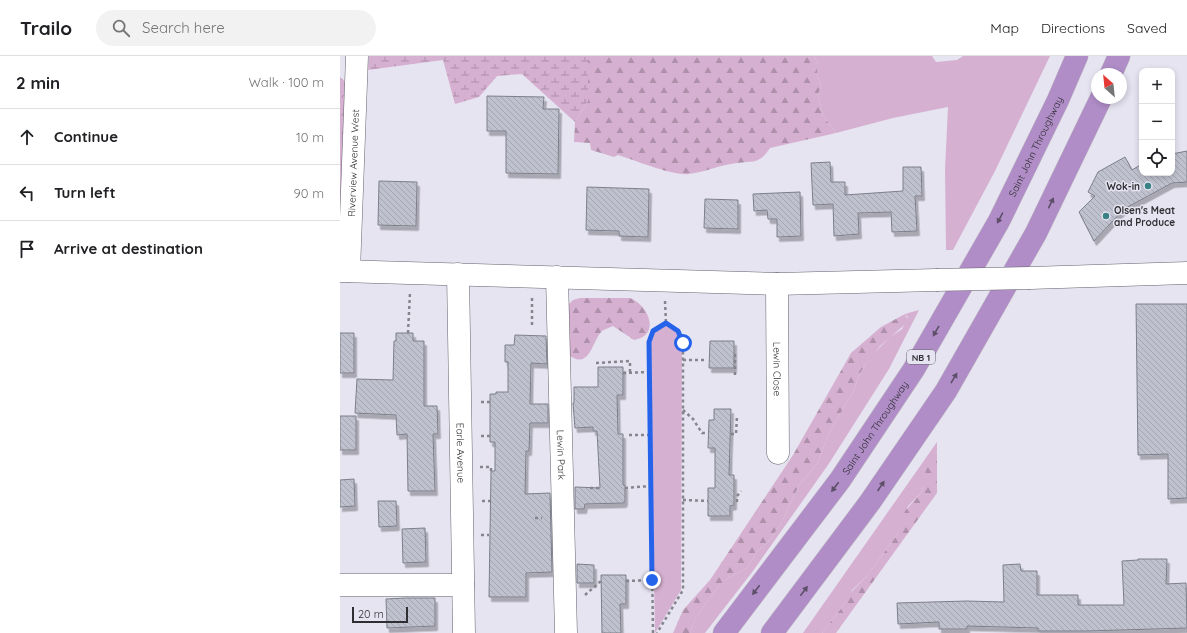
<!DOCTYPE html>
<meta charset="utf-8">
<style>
:root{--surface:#fff;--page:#f2f2f2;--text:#202124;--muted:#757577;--line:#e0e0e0}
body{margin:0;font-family:Quicksand,sans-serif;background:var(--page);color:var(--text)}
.controls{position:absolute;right:12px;top:12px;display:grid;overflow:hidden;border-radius:8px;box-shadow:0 2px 6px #0003}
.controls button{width:36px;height:36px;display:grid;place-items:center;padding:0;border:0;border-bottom:1px solid var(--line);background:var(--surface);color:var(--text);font:20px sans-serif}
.compass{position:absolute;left:751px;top:12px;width:36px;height:36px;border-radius:50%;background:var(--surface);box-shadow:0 2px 6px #0003;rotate:333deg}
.scale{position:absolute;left:12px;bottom:10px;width:56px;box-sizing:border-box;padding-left:4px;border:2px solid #2f2e33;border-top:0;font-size:11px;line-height:14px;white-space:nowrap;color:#2f2e33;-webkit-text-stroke:3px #e6e4f1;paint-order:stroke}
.stop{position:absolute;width:12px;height:12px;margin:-9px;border:3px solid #2563eb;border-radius:50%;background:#fff}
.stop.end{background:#2563eb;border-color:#fff;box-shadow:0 1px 4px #0008}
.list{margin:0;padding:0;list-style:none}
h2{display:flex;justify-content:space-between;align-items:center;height:52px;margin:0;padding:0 16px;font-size:17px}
h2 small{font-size:13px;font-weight:400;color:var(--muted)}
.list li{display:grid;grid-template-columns:26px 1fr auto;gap:12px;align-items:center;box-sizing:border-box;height:56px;padding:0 16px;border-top:1px solid var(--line)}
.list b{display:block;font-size:15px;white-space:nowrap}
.list em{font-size:13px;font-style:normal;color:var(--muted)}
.icon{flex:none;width:22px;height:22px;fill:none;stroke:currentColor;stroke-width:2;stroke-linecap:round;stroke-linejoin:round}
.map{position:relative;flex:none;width:847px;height:577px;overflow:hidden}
header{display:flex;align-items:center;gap:24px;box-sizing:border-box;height:56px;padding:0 20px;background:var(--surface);border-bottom:1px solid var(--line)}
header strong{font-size:19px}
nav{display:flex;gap:22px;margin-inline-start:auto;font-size:14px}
.search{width:280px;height:36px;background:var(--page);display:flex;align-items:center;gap:10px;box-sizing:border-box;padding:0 14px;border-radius:22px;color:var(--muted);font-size:15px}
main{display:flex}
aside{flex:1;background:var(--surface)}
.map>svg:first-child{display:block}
</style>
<header>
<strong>Trailo</strong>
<div class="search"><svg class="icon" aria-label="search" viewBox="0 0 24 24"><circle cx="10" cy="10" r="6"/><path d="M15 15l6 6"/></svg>Search here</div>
<nav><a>Map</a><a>Directions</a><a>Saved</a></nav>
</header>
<main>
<aside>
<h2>2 min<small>Walk · 100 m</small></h2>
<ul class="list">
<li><svg class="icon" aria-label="ahead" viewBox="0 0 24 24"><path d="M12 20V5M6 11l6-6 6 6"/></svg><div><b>Continue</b></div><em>10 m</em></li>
<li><svg class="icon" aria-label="left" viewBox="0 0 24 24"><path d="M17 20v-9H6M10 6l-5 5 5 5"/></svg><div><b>Turn left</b></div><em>90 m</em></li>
<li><svg class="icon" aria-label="arrive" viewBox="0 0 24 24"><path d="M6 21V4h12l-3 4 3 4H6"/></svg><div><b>Arrive at destination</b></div></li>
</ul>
</aside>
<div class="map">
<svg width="847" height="577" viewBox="0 0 847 577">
<defs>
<pattern id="forest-firs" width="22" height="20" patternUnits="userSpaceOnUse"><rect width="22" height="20" fill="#d6b0d1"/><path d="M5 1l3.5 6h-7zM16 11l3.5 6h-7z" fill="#ae90aa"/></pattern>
<pattern id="wetland-marsh" width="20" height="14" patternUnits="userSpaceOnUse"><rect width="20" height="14" fill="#d6b0d1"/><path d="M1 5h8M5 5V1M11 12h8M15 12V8" fill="none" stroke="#ae90aa"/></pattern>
<pattern id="park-crowns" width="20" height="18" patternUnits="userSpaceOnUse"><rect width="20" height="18" fill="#d6b0d1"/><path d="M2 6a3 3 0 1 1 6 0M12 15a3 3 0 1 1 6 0" fill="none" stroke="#ae90aa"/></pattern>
<pattern id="building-back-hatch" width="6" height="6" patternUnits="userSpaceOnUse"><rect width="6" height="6" fill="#bfc2ce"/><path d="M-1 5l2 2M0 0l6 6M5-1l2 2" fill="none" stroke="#a4a7b1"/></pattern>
<filter id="shadow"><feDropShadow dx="2.5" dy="4.5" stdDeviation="0" flood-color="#0004"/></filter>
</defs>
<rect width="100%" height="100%" fill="#e6e4f1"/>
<path fill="#d6b0d1" d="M474,0H592L596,6L617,4L623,0H710L655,115L613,194H606L605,113L608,51L553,62L496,77L483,60L478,39L481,30L477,19L478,8Z
M579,254L549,313L488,409L413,515L365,577H350L355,563L377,532L388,522L407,512L417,496L429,485L442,466L459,429L477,408L488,379L514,334L519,319L530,301L550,281L562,273L568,261L565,258Z
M325,269C335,271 339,280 342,289L341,534L315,577L310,288L315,275Z
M597,386V397L596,396L581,437L568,450L557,479L526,521L512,534L503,550L482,577H463Z"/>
<path fill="url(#forest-firs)" d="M248,0H474L478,8L477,19L481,30L478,39L483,60L496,77L430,92C419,108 415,105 397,107C380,109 365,116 349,118C332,120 295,104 278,99L274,101L251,94L250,87L234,86L235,66L248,45Z
M240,242H290C309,249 321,280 294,284L273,270C269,272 265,273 262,275C251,286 250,318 225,296L227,250L233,244Z
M565,258L569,265L540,290L525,309L519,319L514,334L488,379L477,408L459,429L442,466L429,485L417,496L407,512L388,522L377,532L355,563L350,577H333L343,554L370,524L453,399L511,297L541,271Z
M593,396L597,397V437L496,577H482L503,550L509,538L526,521L557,479L565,455L581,437L583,432L587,406Z"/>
<path fill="url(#wetland-marsh)" d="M29,0H248V45L235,66L182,18L157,20L139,41L115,48L103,4L28,14Z"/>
<path fill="url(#park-crowns)" d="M0,21L16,36L0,215Z"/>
<path fill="url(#building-back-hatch)" stroke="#7c7f8a" filter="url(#shadow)" d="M147,40L204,41L203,53H219L218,118L166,117V75H147Z
M847,95V126L832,127L784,153L754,185L739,156L755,140L748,136L758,116L785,101L792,114L802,108V117H832V98Z
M490,106L491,126H505V139L563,135V111H581L582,140H575L577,175L552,176L551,156L518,157L519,178L494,180L493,148L473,149L471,107Z
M39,125L77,126L76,170L38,169Z
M247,131L309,133L308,181L279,180V175L246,174Z
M460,136L461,180L437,181V163H428L427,154L414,155L413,138Z
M365,143L398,144V173L364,172Z
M796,248H847V442L828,443V398L798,399Z
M0,277H14V317H0Z
M56,277H73V285H84V350H97L98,378H93L95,435H68L67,378L57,379L56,359L15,357L17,323L53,324L54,285H56Z
M175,279L206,280L207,308L191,307L190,348H208V367H190L189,395H186L185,438L210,437L212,516L186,517V541H149L151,415H155V386H150V338H156V336H168V306H165V289H174Z
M370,285H394V312H369Z
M258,311H283V339H277L278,378H283V429H285V445L284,447L245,448L244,453H235V431L260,432L257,375H253V371L235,372L233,347H234V331H258Z
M374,353H391L389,419H394V449L390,450V460H368V432H375V392H368L369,364H374Z
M0,360H16V394H0Z
M14,423L15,450L0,451V424Z
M38,445H56L57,470L39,471Z
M85,472L86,506L63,507L62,473Z
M798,503H827L826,528L846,527L847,572L747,575H698V572L627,570V573H599V566L558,568L557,547L627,545L664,546L663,509L680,508L681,515H697V539H738V549H784L782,505L798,504Z
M237,508L254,509V527H237Z
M261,519H286V548H280L281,577H262Z
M65,542H95V570L47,572L46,543Z"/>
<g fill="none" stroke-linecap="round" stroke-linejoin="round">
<g stroke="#64626d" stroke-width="23">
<g id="minor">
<path d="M0,215L437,228L596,224"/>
<path id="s1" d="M9,215L17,0"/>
<path id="s2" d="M118,218L124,577"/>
<path id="s3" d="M217,221L226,577"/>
<path d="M690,222L847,217"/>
<path id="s4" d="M437,228L438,397"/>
<path d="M0,529H123"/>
</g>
</g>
<g stroke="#c5c4c6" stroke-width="23">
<g id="highway">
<path d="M771,18L779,0"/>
<path id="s5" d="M384,577L500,424L574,313L659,165L718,44L737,0"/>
<path d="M432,577L530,446L606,335L696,177L761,42"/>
</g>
</g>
<path stroke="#86858d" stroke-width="2.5" stroke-dasharray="3 3" stroke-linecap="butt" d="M192,242V272
M325,245L326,267
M68,277L70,236
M394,299H395V320
M343,304H366
M256,307L290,305V317
M283,317L309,316
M141,346H150
M343,354L353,363L362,377H369
M391,378H396L397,360
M289,379H310
M141,380H150
M140,411H151V415
M250,432H260
M285,432L311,430
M343,444L368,445
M142,445H150
M396,445H397V440L401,435
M195,462H202
M141,479H149
M286,525L312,524
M245,539L261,525
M313,577L309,286L313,275L326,267L338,275L343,287V534L317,577"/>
<use href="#minor" stroke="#fff" stroke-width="22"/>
<use href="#highway" stroke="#b08dc7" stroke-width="22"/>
<g stroke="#64626d" stroke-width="23" stroke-linecap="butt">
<path id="minor-bridge" d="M596,224L690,222"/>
</g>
<use href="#minor-bridge" stroke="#fff" stroke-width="22"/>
</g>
<defs><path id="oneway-solid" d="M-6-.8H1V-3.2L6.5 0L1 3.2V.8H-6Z"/></defs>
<g fill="#5c4f67">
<use href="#oneway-solid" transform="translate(711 147) rotate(-64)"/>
<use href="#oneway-solid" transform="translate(660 162) rotate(118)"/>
<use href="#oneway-solid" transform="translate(596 275) rotate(120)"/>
<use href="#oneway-solid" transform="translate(614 322) rotate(-59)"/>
<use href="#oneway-solid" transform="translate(541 430) rotate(-56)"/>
<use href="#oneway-solid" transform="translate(495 431) rotate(127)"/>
<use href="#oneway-solid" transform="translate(416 534) rotate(127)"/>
<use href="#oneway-solid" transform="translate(464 535) rotate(-53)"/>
</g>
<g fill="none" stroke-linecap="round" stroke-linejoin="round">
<path stroke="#2563eb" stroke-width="5" d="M312,524L309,286L313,275L326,267L338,275L343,287"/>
</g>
<g fill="#398185" stroke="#e6e4f1" stroke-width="1.5">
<circle cx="808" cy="130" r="4"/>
<circle cx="766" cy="160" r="4"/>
</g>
<g text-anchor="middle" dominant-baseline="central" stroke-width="3" stroke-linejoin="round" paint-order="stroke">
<rect fill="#e6e4f1" stroke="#66656c" stroke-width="1" x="567" y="294" width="28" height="14" rx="3"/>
<g font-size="9" font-weight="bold" fill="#2f2e33">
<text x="581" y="301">NB 1</text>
</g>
<g font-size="10" fill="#2f2e33" stroke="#e6e4f1">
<text stroke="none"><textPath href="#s5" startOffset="579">Saint John Throughway</textPath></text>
<text stroke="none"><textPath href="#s1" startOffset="108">Riverview Avenue West</textPath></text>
<text stroke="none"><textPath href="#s4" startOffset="85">Lewin Close</textPath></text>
<text stroke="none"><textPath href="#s5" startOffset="255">Saint John Throughway</textPath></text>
<text stroke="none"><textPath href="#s2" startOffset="179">Earle Avenue</textPath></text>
<text stroke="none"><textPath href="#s3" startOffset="178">Lewin Park</textPath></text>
</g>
<g font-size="10" font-weight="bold" fill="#2f2e33" stroke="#e6e4f1" text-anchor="end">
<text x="800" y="130">Wok-in</text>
<text x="774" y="154" text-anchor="start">Olsen's Meat<tspan x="774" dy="12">and Produce</tspan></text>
</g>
</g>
</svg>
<div class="controls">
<button>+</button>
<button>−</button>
<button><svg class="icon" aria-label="locate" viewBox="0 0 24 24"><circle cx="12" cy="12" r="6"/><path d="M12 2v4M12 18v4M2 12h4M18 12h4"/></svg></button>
</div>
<svg class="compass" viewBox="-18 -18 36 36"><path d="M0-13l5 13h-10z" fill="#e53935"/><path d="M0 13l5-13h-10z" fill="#757577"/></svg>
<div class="scale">20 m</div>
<div class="stop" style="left:343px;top:287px"></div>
<div class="stop end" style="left:312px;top:524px"></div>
</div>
</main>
